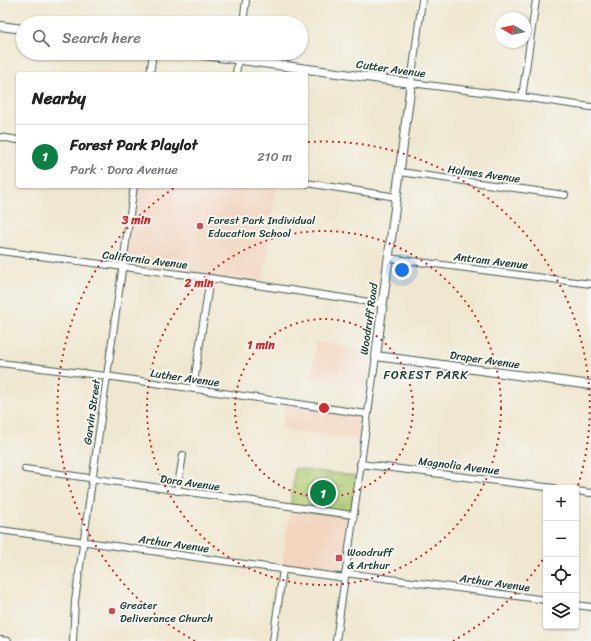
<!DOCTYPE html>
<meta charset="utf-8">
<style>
:root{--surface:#fff;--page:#f2f2f2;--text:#222;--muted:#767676;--line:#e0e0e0;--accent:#0b8043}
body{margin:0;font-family:Sriracha,sans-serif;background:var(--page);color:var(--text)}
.controls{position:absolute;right:12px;bottom:12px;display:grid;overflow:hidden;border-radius:4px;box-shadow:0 1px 3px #0004}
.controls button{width:36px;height:36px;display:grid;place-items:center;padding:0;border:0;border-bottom:1px solid var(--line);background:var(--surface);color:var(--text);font:20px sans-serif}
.compass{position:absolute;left:495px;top:12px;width:36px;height:36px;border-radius:50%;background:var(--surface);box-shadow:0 1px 3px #0004;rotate:279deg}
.you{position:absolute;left:402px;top:270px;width:14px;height:14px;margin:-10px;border:3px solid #fff;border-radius:50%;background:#1a73e8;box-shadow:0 0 0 6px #1a73e833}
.badge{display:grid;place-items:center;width:26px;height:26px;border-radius:50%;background:var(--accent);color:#fff;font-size:13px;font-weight:700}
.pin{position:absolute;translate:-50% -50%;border:2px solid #fff;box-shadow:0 1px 4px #0006}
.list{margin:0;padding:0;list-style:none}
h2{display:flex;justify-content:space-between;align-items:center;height:52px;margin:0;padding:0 16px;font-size:17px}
h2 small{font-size:13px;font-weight:400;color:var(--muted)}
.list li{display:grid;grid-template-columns:26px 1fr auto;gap:12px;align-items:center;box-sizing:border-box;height:64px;padding:0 16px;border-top:1px solid var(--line)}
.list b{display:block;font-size:15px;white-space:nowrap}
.list p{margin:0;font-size:13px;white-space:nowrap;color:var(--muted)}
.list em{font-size:13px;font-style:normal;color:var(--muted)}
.icon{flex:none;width:22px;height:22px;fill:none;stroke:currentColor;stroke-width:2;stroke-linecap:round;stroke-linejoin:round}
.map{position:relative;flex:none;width:591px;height:641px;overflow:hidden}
.search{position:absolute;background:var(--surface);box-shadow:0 1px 3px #0004;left:16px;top:16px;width:292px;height:44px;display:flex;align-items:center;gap:10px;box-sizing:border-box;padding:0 14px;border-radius:22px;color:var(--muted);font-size:15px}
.panel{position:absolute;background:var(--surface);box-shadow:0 1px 3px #0004;left:16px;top:72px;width:292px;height:116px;border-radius:4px}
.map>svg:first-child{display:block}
</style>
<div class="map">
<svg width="591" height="641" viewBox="0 0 591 641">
<defs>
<pattern id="park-tufts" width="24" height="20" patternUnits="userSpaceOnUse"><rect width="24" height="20" fill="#b1cd73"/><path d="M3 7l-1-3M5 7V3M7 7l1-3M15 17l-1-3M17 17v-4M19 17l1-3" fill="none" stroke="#8fa85f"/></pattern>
</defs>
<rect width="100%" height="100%" fill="#f6f6f2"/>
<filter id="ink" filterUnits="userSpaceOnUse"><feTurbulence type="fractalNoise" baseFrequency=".025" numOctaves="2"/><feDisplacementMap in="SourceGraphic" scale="8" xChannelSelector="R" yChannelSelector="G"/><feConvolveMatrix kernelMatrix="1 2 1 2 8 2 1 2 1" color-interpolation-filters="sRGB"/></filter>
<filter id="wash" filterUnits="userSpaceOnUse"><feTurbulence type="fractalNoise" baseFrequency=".012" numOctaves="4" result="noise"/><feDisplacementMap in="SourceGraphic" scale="16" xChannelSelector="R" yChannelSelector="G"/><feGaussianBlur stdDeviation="0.9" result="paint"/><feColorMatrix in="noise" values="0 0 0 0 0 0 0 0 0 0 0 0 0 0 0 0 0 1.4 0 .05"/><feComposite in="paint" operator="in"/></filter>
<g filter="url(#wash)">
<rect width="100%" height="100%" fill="#efe7cf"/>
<path fill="#f3d4bf" d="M135,186H276L263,284L124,265Z
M316,342L374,350L369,386L312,379Z
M286,398L366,410L361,440L282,429Z
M290,509L350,517L342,574L282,565Z"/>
<path fill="url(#park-tufts)" stroke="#688554" d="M295,468L356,476L350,517L290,509Z"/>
</g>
<g filter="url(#ink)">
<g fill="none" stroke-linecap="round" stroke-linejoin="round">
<g stroke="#3e564b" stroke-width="8">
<path id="minor" d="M422,0L411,83L522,97L591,107
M243,23L246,0
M150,74L153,53
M236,74L239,53
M522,97L536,0
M0,137L18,140
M400,172L565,195
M306,183L397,197
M0,251L210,278L383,304
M388,258L591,284
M0,363L106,376L367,414
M193,389L210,278
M360,464L554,488
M25,469L353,515
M177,491L183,455
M576,491L591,493
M0,530L345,578
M345,573L546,600
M576,605L591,607
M0,640L8,641
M73,641L75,601L134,186
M273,641L283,569
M336,641L376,356"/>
</g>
<g stroke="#3e564b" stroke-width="10">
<path id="tertiary" d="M0,26L23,29
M189,53L411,83L376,356L591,385"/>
</g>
<use href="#minor" stroke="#fff" stroke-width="6"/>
<use href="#tertiary" stroke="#fff" stroke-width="8"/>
</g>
</g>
<g fill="none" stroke="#d62828" stroke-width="2" stroke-dasharray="2 4">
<circle cx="324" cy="408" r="89"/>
<circle cx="324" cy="408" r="177"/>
<path d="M546 555A266 266 0 0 1 453 641M195 641A266 266 0 0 1 177 186M308 142A266 266 0 0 1 576 492"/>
</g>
<g fill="#d1495b" stroke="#f6f6f2" stroke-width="1.5">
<circle cx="200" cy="226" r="4"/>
<rect x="335" y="554" width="8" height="8" rx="2"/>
<circle cx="112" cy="611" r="4"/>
</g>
<g text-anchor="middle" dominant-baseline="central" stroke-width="4" stroke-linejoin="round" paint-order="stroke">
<g font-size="11" fill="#1f3d34" stroke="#f6f6f2">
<text transform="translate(391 69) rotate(8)">Cutter Avenue</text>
<text transform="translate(484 174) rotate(8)">Holmes Avenue</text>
<text transform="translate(145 260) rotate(7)">California Avenue</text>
<text transform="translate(491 261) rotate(7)">Antram Avenue</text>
<text transform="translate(369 319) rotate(-82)">Woodruff Road</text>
<text transform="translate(485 360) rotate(8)">Draper Avenue</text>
<text transform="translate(185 378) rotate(8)">Luther Avenue</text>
<text transform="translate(92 412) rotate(-82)">Garvin Street</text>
<text transform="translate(459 466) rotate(7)">Magnolia Avenue</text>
<text transform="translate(190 483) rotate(8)">Dora Avenue</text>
<text transform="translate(174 544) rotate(8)">Arthur Avenue</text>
<text transform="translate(495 583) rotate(8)">Arthur Avenue</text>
</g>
<g font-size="11" fill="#1f3d34" stroke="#f6f6f2" text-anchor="start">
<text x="208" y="220">Forest Park Individual<tspan x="208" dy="13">Education School</tspan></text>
<text x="347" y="552">Woodruff<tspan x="347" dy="13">&amp; Arthur</tspan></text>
<text x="120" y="605">Greater<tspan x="120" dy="13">Deliverance Church</tspan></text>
</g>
<g font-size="12" letter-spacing="1" fill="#1f3d34" stroke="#f6f6f2">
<text x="426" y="375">FOREST PARK</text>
</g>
</g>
<circle cx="324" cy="408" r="6" fill="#d62828" stroke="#f6f6f2" stroke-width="2"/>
<g font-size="12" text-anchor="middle" font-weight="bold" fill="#d62828" stroke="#f6f6f2" stroke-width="4" stroke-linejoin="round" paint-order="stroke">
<text x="136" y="224">3 min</text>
<text x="199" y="287">2 min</text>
<text x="261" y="349">1 min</text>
</g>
</svg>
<div class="controls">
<button>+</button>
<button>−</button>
<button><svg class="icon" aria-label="locate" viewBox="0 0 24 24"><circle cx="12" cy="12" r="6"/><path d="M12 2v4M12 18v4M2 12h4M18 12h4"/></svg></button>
<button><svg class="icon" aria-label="layers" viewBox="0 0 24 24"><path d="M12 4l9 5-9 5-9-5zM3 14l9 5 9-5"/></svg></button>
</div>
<svg class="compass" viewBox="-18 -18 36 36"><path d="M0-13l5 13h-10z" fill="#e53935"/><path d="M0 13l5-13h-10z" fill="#767676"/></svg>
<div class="you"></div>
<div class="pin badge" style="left:323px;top:493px">1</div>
<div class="search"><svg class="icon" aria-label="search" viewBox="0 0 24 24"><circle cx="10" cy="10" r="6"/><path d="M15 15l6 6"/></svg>Search here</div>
<section class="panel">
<h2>Nearby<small></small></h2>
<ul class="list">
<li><span class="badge">1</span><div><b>Forest Park Playlot</b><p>Park · Dora Avenue</p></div><em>210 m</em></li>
</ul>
</section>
</div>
